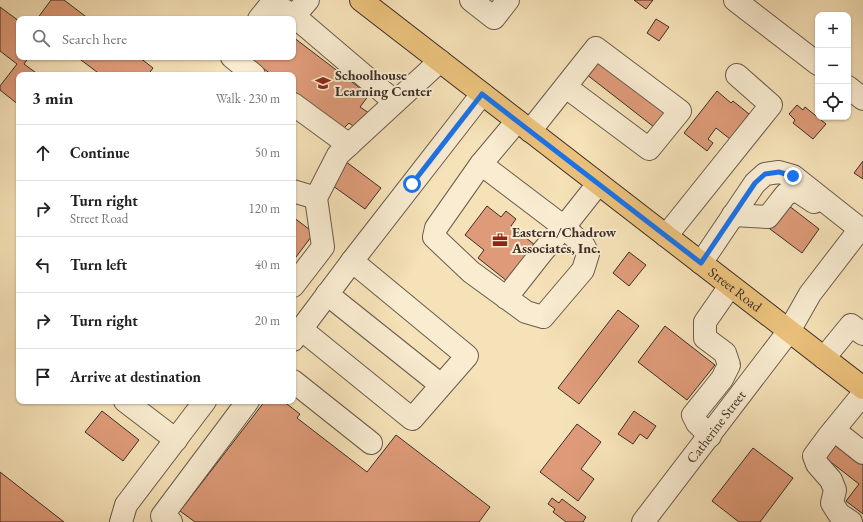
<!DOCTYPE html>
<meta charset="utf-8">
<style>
:root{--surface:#fff;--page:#f6f6f6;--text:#222;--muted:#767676;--line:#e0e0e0}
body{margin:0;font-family:"EB Garamond",serif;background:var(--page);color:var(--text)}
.controls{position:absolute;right:12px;top:12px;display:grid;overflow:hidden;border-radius:8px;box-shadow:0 1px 3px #0004}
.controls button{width:36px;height:36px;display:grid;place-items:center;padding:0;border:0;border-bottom:1px solid var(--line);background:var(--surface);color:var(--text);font:20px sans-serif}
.stop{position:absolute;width:12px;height:12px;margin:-9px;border:3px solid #1a73e8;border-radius:50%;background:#fff}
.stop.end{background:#1a73e8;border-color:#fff;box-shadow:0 1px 4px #0008}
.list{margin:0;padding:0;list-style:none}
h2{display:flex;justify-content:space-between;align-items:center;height:52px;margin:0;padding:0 16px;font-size:17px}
h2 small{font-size:13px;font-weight:400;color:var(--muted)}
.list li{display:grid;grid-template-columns:26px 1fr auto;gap:12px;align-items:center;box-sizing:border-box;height:56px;padding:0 16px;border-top:1px solid var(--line)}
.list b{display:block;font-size:15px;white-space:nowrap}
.list p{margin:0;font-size:13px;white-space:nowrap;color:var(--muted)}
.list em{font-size:13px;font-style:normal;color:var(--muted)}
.icon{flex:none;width:22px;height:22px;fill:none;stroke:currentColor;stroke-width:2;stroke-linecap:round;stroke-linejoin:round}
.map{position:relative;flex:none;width:863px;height:522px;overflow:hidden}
.search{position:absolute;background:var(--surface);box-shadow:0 1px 3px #0004;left:16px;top:16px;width:280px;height:44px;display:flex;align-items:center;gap:10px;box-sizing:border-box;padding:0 14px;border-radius:8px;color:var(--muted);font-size:15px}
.panel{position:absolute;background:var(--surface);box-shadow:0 1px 3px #0004;left:16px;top:72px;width:280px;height:332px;border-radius:8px}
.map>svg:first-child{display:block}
</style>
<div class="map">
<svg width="863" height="522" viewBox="0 0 863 522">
<rect width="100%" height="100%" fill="#f6e2b8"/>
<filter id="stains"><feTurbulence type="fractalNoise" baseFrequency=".005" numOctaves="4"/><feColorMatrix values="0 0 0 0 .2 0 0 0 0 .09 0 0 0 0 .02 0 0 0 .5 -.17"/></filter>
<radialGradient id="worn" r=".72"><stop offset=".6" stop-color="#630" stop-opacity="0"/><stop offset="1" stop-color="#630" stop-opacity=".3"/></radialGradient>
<path fill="#df9b79" stroke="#3b2e29" d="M51,0H64L89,19H37Z
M634,0H653L646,9Z
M0,7L19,21V57H29L24,64L39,75H19V105L0,90V86L17,64L0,51Z
M656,19L669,27L659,41L647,33Z
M293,37L369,95L360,107L369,113L357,129L349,123L343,129L293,91V75H272L251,59L253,57H293Z
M77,57H139L153,68L148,75H101Z
M597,59L666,112L654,127L586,74Z
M717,91L731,103L733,101L749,114L730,139L716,128L708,139L713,143L707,151L684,133Z
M797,105L803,110L805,107L826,124L813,139L793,123L795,120L789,114Z
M345,161L381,188L365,209L329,183Z
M863,161V179L854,173Z
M784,202L819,229L802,253L766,226Z
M487,206L501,217L506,211L516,219L511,226L535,245L507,281L478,258L484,250L465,235Z
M293,217L314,233L293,261Z
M629,252L646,265L629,286L613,273Z
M618,310L639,326L579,404L558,388Z
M665,326L715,365L687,400L638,362Z
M265,401H283L300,414L297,418L367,472L396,435L490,507L479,522H195L180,511Z
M102,411L139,440L123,461L85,432Z
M634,411L656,426L647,439L640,434L633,444L618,434Z
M577,424L601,442L581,469L594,479L578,501L540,472Z
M837,439L863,460V514L846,501L859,484L823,456Z
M753,448L793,478L760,522H739L712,501Z
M0,472L64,522H0Z
M552,498L559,503L562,499L586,517L583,522H566L553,512L555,509L548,504Z"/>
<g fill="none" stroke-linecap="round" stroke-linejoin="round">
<g stroke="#6a5b4d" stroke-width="24">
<g id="minor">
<path d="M471,0L494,18L508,0"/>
<path d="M735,0L818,64"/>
<path d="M294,16L395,102"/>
<path d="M259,19L272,3L294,16L308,0"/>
<path d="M232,57L254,75"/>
<path d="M848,87L863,99"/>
<path d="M293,104L349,145"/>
<path d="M517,121L481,164L564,227L598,184"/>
<path d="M530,131L596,48L680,111L649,149L566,87"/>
<path d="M481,164L436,228L434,237L471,272L526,312L543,317L583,270L588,254L584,246L564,227L543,251L506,298"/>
<path d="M293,191L316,198"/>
<path d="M733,215L768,217L786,194L796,190L814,202"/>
<path d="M666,236L771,105L737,75"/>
<path d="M293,286L323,247L316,198L338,155L440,61"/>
<path d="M327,294L441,385"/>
<path d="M301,329L412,419L467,356L352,261"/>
<path d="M293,340L356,256L482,94"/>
<path d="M824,358L851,325L863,334"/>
<path d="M293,381L371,443"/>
<path d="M125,401L176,440"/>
<path d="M834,430L863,453"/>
<path d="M710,436L697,423L693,415L722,379L729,365L725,353L705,338V322L730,286"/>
<path d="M121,522L126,505L205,401"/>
<path d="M171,522L162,516L248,401"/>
<path id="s1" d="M643,522L789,331L810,294L860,229L793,176L779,172L765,174L755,183L701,263"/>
<path d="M851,522L839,514L832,503L835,490L831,480L817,464L814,456L828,437L863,394"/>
</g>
</g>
<g stroke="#3b2e29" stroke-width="24">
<g id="major">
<path id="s2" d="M361,0L863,388"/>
</g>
</g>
<use href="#minor" stroke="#f9ecd1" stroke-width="22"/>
<use href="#major" stroke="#ebc17c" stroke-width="22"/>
</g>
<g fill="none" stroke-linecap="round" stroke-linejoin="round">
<path stroke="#1a73e8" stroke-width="5" d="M412,184L482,94L701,263L755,183L765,174L779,172L793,176"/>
</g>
<defs>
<g id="school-bare" transform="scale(1.2)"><path d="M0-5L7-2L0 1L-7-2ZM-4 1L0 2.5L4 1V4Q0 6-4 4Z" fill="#8f2418" stroke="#f9ecd1" stroke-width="2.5" paint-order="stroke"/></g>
<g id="office-bare" transform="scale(1.2)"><path d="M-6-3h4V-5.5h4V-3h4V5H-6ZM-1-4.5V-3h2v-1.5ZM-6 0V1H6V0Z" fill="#8f2418" stroke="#f9ecd1" stroke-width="2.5" paint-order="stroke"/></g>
</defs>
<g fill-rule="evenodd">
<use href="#school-bare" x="323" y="83"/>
<use href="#office-bare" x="500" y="240"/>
</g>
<g text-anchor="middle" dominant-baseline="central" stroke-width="4" stroke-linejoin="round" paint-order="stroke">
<g font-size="14" font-weight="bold" fill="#3b2e29" stroke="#f9ecd1" text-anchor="start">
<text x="335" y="75">Schoolhouse<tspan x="335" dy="16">Learning Center</tspan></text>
<text x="512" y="232">Eastern/Chadrow<tspan x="512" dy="16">Associates, Inc.</tspan></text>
</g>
<g font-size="14" fill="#3b2e29" stroke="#f9ecd1">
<text stroke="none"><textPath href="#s2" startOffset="473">Street Road</textPath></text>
<text stroke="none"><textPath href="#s1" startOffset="120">Catherine Street</textPath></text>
</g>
</g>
<rect width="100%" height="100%" filter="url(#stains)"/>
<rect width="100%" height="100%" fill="url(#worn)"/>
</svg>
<div class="controls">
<button>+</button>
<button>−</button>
<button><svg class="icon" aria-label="locate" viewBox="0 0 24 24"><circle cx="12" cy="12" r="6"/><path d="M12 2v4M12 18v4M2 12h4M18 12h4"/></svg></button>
</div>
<div class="stop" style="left:412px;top:184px"></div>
<div class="stop end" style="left:793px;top:176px"></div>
<div class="search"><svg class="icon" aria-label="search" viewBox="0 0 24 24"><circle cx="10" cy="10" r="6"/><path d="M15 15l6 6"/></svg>Search here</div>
<section class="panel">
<h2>3 min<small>Walk · 230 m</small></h2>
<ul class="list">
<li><svg class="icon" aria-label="ahead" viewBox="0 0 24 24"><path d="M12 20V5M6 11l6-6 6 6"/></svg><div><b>Continue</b></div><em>50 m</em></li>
<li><svg class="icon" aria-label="right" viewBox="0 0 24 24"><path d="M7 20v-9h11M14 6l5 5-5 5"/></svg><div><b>Turn right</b><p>Street Road</p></div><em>120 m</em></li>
<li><svg class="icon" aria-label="left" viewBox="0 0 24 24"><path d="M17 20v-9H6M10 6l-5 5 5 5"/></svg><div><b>Turn left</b></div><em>40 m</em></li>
<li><svg class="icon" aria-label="right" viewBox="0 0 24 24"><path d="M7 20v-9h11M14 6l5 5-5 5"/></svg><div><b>Turn right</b></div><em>20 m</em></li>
<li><svg class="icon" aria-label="arrive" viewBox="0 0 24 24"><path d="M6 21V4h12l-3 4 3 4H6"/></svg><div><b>Arrive at destination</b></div></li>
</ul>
</section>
</div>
